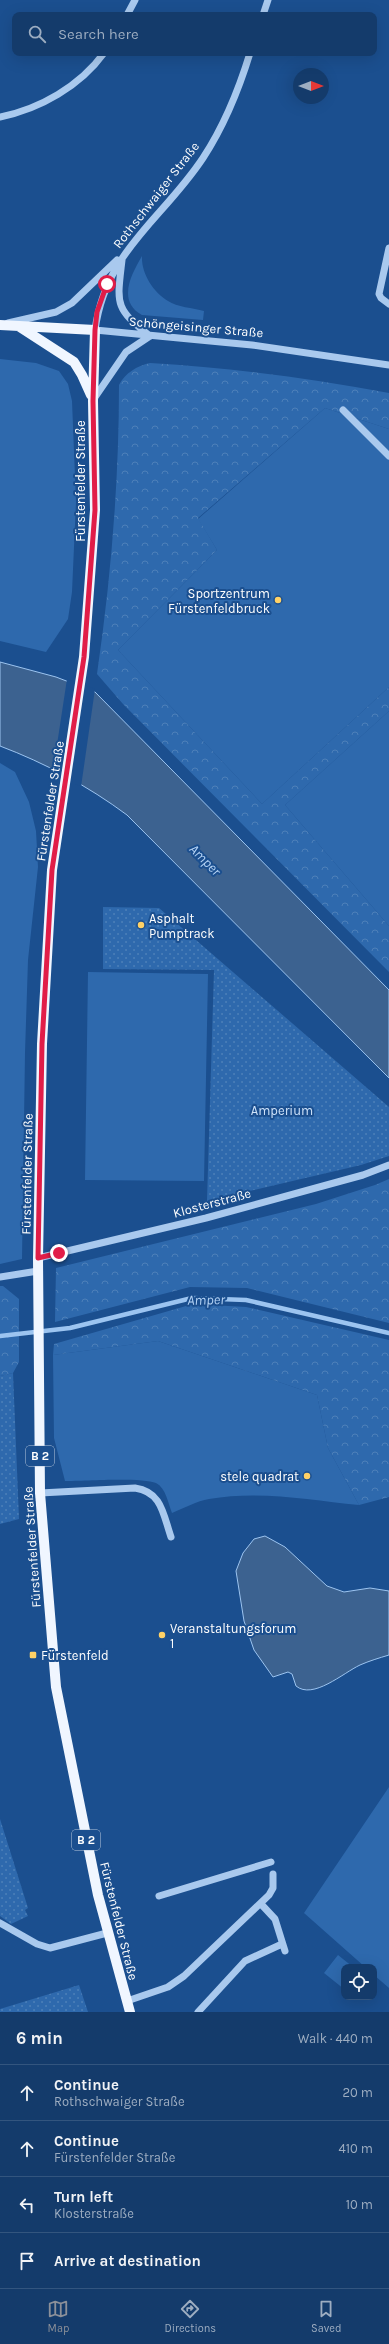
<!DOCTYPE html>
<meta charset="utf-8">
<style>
:root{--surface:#143b6b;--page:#214673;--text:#f1f3f6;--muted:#9dadc1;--line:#33557e;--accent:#8c9099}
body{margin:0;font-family:Karla,sans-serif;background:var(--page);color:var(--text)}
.controls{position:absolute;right:12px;bottom:12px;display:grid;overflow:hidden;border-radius:8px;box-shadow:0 4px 16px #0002}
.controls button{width:36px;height:36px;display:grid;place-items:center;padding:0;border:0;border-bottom:1px solid var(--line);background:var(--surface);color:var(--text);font:20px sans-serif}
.compass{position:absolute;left:293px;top:68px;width:36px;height:36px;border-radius:50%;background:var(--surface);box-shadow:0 4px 16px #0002;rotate:90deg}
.stop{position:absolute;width:12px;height:12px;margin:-9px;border:3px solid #e11d48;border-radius:50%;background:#fff}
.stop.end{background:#e11d48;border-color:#fff;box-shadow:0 1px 4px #0008}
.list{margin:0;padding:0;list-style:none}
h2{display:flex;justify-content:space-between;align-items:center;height:52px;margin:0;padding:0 16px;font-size:17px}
h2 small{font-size:13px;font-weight:400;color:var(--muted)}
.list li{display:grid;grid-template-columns:26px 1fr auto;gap:12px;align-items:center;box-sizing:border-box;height:56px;padding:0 16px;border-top:1px solid var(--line)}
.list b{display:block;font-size:15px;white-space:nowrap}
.list p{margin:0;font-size:13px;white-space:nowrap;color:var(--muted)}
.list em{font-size:13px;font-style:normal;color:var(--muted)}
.icon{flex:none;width:22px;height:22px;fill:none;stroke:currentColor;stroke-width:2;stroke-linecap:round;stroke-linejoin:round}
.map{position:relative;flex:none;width:389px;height:2012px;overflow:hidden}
.search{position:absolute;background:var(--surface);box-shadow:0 4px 16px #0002;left:12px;right:12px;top:12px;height:44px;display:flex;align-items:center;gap:10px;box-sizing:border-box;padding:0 14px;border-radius:8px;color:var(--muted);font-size:15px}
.sheet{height:276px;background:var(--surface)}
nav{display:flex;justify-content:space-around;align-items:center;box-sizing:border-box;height:56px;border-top:1px solid var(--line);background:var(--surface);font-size:11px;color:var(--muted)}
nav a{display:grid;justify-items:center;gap:2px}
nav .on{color:var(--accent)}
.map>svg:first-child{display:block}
</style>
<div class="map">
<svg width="389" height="2012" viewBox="0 0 389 2012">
<defs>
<pattern id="forest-crowns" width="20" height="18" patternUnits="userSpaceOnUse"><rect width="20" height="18" fill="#2e69ad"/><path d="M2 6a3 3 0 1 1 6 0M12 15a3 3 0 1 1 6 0" fill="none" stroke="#4d80b9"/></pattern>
<pattern id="park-dots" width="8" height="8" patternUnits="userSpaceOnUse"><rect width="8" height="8" fill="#2e69ad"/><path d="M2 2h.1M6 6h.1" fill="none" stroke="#4d80b9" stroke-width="1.8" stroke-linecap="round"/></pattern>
</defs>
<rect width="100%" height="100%" fill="#1b4f8f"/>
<path fill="#2e69ad" d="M142,256C141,273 153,292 168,301C177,307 193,308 204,311L203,320L142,315C117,301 131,275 142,256Z
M0,359L36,363L59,371L68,384L72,401L76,502L72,592L68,619L46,652L0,641Z
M325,408L389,429V687L262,804L118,650L217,550L198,519Z
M389,711V926L285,805Z
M0,763L15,772L29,802L36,831L38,867L28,960L25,1053L22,1259L0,1264Z
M88,972L208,974L204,1181L85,1180Z
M158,1341L317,1395L328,1448L359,1505C310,1500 259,1490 209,1499C197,1501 184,1508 172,1513C168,1503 166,1488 156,1483C142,1477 83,1481 65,1481L54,1438L53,1355Z
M389,1787V1988L374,1975V1967H365L304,1913Z
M338,1955L353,1967H344V1989L324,1973Z"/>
<path fill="url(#forest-crowns)" d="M150,363C231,368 310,378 389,393V429L325,408L198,518L217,550L118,650L262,804L389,687V711L285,805L389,926V972L123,704L97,674C111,578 119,482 119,385C125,373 137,366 150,363Z
M389,1179V1323L247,1288L190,1287L55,1322L56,1268L316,1204L375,1185Z
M0,1286H3L19,1299V1362L13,1373L0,1376Z
M193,1304L246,1307L389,1340V1497L359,1505L328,1448L317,1395L158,1341L53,1355L54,1344Z"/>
<path fill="url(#park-dots)" d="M103,907L159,908L389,1107V1156L361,1165L207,1201L214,970L103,969Z
M13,1373L19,1519L0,1524V1376Z
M0,1819L28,1908L25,1910L28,1916L11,1924L0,1916Z
M79,1985L88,2012H0V2009Z"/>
<path fill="#3c6290" stroke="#9cc4f0" d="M0,662L56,677L95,692L389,990V1078L127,815C88,786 45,763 0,746Z
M265,1536L285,1547L327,1586L344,1592L370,1588L389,1591V1655C379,1658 369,1661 360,1665C343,1673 313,1700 296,1686L292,1674L288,1672L273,1677L254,1650L244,1621L236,1571L243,1553L254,1539Z"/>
<path fill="#1b4f8f" d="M67,679L95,689L81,787L53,771Z"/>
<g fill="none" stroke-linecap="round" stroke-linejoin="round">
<path stroke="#9cc4f0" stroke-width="4.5" d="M0,1336L70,1328L192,1298L246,1300L389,1333"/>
<path stroke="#a9c9ee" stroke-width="7" d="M127,15L135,0
M263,15L268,0
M250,53C239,89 224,126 203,158C162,220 106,250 95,330L252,345L389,365
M0,117C40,109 80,86 104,53
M389,248L379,294L381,298L389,304
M122,260C117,304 114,308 150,336
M8,323L56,312L72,303L117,260
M93,400L126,352L150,336
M343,410L389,456
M38,1258L206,1218L363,1175L389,1165
M0,1277L38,1271
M40,1493L135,1488C162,1492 163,1514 171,1537
M159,1896L271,1862
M261,1904L275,1919L285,1951
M0,1923L37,1944L50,1948L107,1933
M127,2001L168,1987L184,1976L269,1895L273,1888V1874
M198,2012L245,1961L282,1944"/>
<path stroke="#f0f6ff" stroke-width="10" d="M0,325L95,330L93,401L95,510L84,657L52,870L42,1044L38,1258L40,1493L56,1687L98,1895L130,2012
M20,327L74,362L82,375L91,395"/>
</g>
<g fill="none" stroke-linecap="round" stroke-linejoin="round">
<path stroke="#e11d48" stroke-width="5" d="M59,1253L38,1258L42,1044L52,870L84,657L95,510L93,401L95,330L97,312L107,284"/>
</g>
<g fill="#ffd166" stroke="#1b4f8f" stroke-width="1.5">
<circle cx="278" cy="600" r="4"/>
<circle cx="141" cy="925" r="4"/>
<circle cx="307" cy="1476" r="4"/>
<circle cx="162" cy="1635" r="4"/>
<rect x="29" y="1651" width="8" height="8" rx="2"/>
</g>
<g text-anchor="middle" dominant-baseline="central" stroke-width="4" stroke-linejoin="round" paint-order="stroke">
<g fill="#1b4f8f" stroke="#bbcadd" stroke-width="1">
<rect x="26" y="1446" width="28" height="20" rx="3"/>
<rect x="72" y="1830" width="28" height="20" rx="3"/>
</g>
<g font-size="12" font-weight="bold" fill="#fff">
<text x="40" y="1456">B 2</text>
<text x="86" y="1840">B 2</text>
</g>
<g font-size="13" fill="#fff" stroke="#1b4f8f">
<text transform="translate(156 195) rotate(-52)">Rothschwaiger Straße</text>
<text transform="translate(196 327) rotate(5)">Schöngeisinger Straße</text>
<text transform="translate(80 481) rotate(-90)">Fürstenfelder Straße</text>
<text transform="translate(50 801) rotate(-81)">Fürstenfelder Straße</text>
<text transform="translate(27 1174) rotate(-89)">Fürstenfelder Straße</text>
<text transform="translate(212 1203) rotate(-15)">Klosterstraße</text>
<text transform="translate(32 1547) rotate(-94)">Fürstenfelder Straße</text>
<text transform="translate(119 1921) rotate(76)">Fürstenfelder Straße</text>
</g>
<g font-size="13" fill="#fff" stroke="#1b4f8f" text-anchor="start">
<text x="270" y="593" text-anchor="end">Sportzentrum<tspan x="270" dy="15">Fürstenfeldbruck</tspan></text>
<text x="149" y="918">Asphalt<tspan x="149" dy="15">Pumptrack</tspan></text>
<text x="299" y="1476" text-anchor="end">stele quadrat</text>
<text x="170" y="1628">Veranstaltungsforum<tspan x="170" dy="15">1</tspan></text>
<text x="41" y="1655">Fürstenfeld</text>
</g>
<g font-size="13" fill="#cfe3fa" stroke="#1b4f8f">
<text x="282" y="1110">Amperium</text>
</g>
<g font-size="14" font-style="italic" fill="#b5d3f5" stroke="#1b4f8f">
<text transform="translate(205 860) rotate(45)">Amper</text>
<text transform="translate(206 1300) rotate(-1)">Amper</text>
</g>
</g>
</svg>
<div class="controls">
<button><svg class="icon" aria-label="locate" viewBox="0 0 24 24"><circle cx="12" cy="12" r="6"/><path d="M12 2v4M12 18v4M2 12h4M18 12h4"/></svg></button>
</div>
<svg class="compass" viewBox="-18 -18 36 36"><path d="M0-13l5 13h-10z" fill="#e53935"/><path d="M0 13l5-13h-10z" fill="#9dadc1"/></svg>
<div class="stop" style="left:107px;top:284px"></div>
<div class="stop end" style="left:59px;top:1253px"></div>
<div class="search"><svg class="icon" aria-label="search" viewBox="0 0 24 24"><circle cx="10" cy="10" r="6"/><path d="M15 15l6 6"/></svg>Search here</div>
</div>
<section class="sheet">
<h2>6 min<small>Walk · 440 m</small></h2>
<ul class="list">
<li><svg class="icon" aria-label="ahead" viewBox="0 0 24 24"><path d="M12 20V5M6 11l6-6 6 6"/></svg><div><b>Continue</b><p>Rothschwaiger Straße</p></div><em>20 m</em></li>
<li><svg class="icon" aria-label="ahead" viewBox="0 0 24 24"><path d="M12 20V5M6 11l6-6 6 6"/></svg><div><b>Continue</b><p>Fürstenfelder Straße</p></div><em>410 m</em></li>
<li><svg class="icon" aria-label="left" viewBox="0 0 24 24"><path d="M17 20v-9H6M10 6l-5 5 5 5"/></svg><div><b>Turn left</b><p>Klosterstraße</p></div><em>10 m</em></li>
<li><svg class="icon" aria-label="arrive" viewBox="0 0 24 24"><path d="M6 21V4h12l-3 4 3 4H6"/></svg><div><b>Arrive at destination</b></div></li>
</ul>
</section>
<nav>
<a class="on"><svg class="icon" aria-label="map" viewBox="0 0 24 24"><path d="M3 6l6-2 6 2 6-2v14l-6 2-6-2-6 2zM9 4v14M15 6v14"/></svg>Map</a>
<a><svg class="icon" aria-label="directions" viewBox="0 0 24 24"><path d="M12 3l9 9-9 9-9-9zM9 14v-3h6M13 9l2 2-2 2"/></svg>Directions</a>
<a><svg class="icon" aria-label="saved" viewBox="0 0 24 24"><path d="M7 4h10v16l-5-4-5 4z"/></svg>Saved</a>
</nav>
